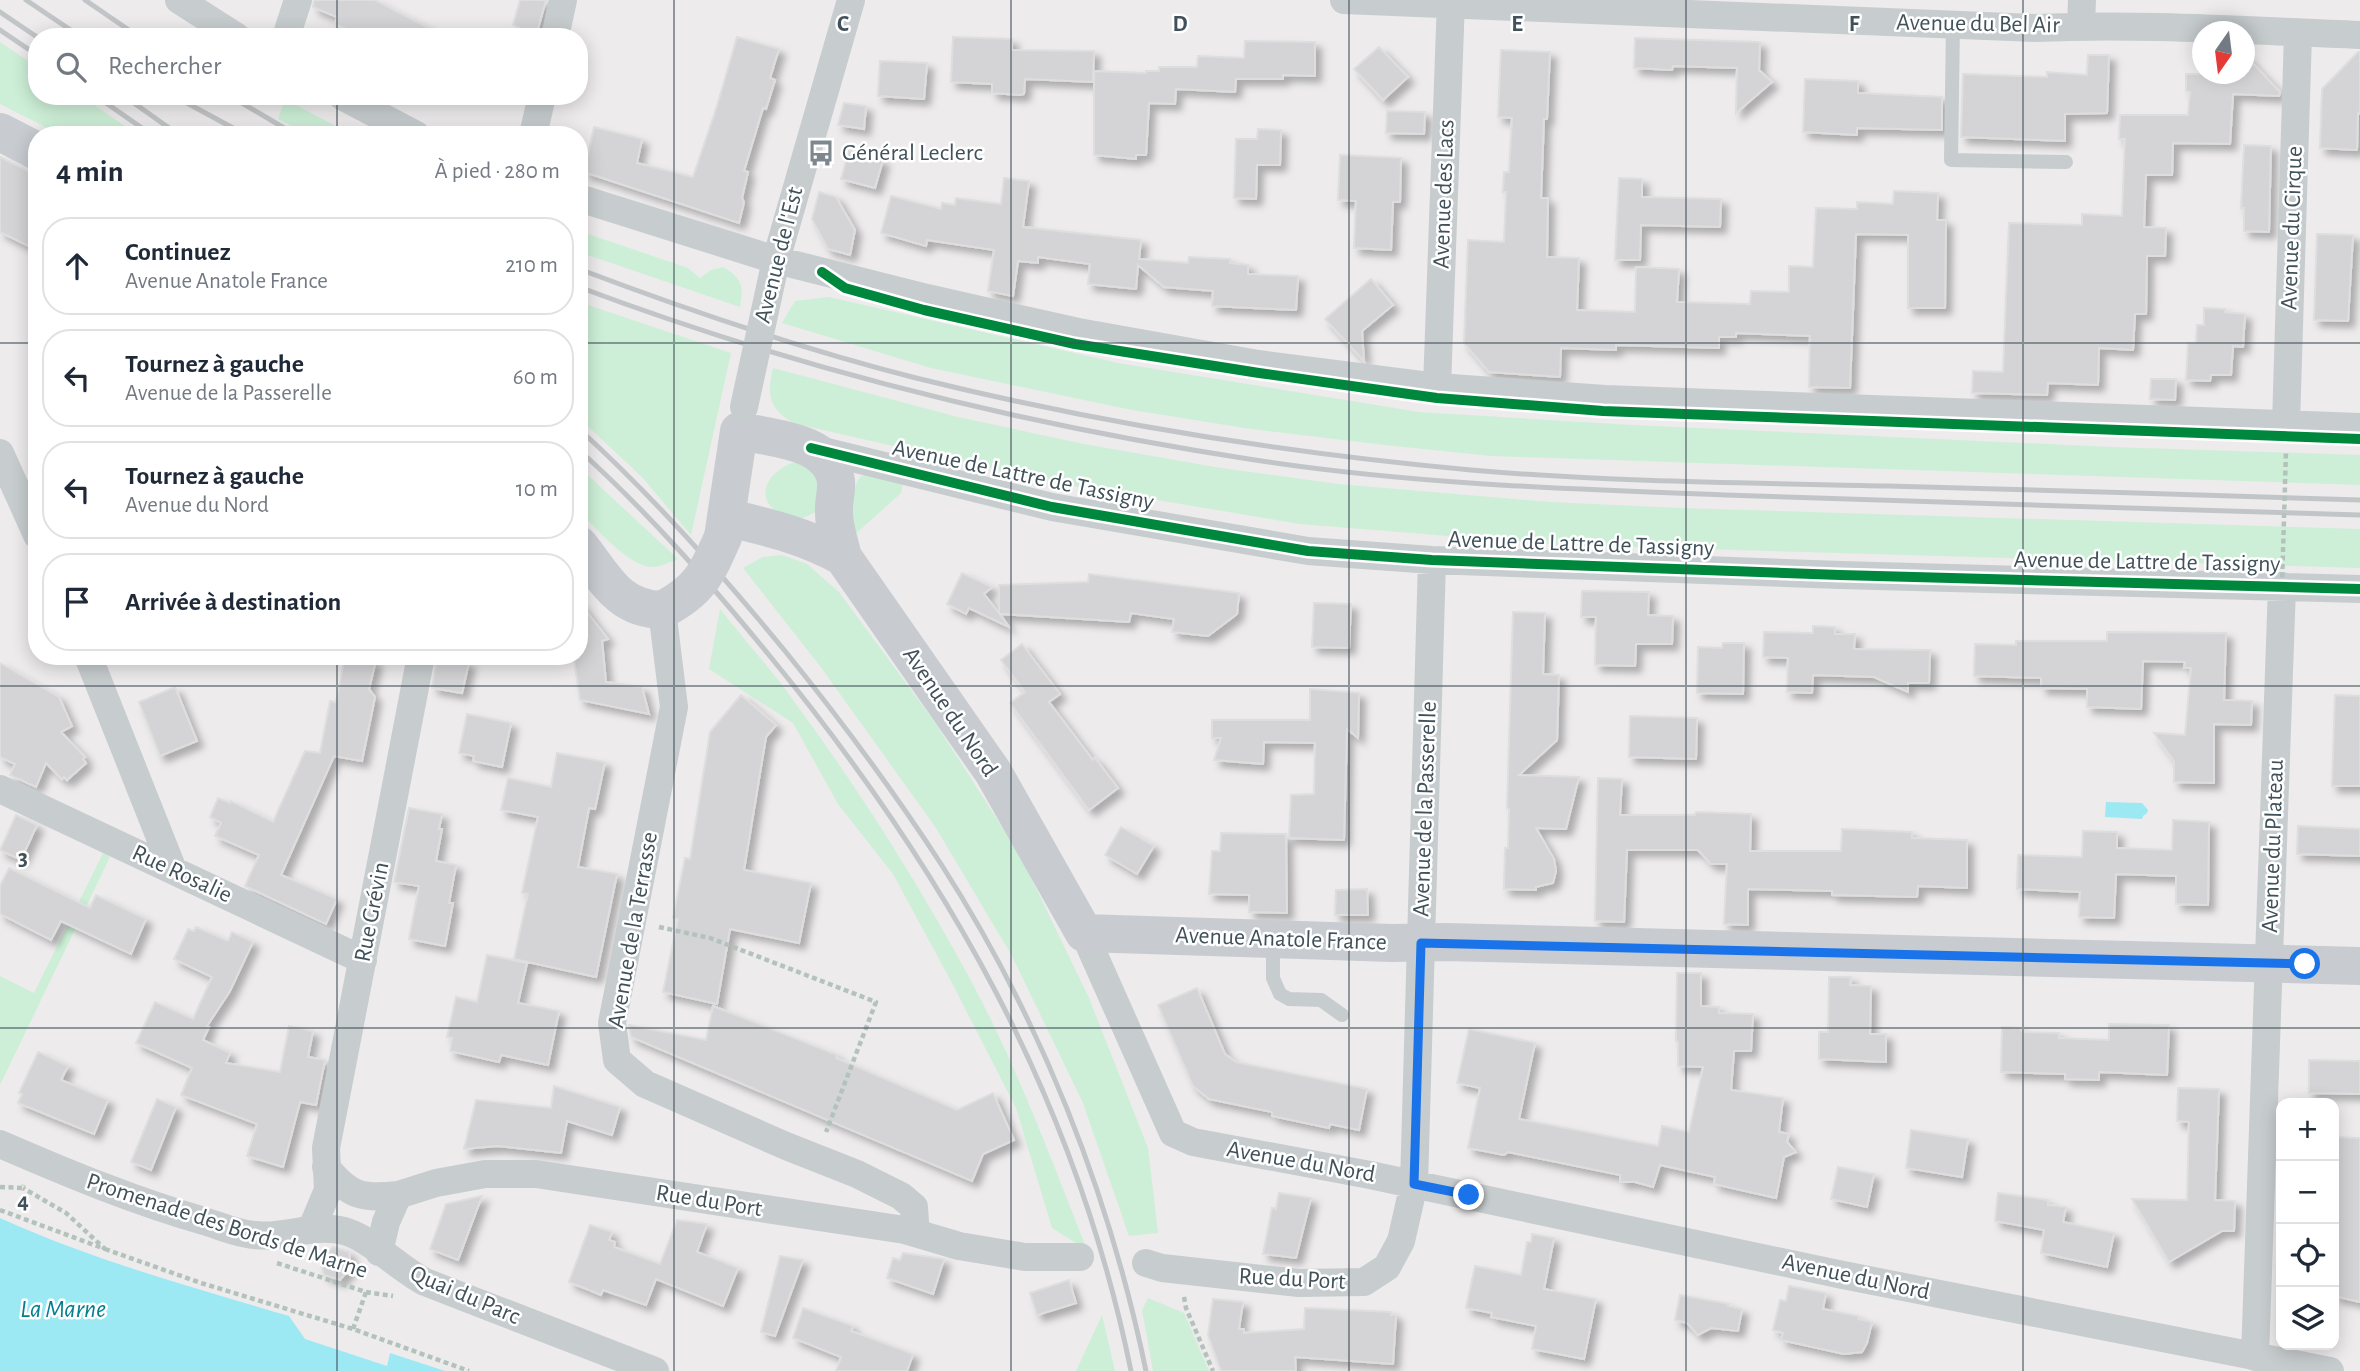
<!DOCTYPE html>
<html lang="fr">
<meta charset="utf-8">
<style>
:root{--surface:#fff;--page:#f6f6f7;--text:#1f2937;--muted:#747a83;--line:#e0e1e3}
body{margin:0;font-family:"Alegreya Sans",sans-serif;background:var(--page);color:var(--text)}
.controls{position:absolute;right:21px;bottom:21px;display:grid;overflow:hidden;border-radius:14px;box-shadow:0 4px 18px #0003}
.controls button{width:63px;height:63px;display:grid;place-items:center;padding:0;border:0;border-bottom:2px solid var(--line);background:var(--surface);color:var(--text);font:35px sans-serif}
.compass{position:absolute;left:2192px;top:21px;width:63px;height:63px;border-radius:50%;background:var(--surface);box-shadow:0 4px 18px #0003;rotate:194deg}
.stop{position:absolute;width:21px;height:21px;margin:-16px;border:5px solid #1a73e8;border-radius:50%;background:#fff}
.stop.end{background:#1a73e8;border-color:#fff;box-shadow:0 2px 7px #0008}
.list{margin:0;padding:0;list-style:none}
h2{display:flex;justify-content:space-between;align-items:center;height:91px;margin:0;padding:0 28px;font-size:30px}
h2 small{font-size:23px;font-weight:400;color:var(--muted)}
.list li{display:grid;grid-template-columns:46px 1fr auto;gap:21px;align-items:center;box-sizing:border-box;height:98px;margin:0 14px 14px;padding:0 14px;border:2px solid var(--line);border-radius:28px}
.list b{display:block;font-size:26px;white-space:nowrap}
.list p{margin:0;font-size:23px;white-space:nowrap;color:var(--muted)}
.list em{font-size:23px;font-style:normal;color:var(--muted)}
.icon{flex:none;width:38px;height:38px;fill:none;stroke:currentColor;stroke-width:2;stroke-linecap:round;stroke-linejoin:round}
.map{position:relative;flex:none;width:2360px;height:1371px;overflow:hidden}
.search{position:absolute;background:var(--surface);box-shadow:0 4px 18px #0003;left:28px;top:28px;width:560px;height:77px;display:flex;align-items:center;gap:18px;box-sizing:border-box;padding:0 24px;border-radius:28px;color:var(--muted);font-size:26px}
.panel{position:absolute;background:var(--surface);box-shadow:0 4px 18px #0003;left:28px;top:126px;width:560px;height:539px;border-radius:28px}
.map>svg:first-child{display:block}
</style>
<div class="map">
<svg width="2360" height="1371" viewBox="0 0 2360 1371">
<defs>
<filter id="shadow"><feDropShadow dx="6" dy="6" stdDeviation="3.5" flood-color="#0004"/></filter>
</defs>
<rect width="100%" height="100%" fill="#edebec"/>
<path fill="#cdefd7" d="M0,42L37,67V96H81L138,135H61L0,104Z
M285,99L352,135H310L278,119Z
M579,231L688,268L700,278L711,270L723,267C742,278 744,286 740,307L579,252Z
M829,297L1118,363L1419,412L1632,425L2111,447L2360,455V485L1491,456L1385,445L1251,429L1132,410L931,368L782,323L795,301Z
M579,302L731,353L691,535L642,477L579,418Z
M773,368L958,417L1084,444L1215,467L1338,484L1550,502L1680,508L2360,529V568L1560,545L1300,524L1050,482L793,423C768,407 767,395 773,368Z
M797,462L819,474L820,505L814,513L798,520C790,517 779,515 773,509C753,490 777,465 797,462Z
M579,467L678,559C670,562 660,567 652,567C628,566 596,528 579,511Z
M866,475L903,483L901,493L850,539L843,518L858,480L861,476Z
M782,555L807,564L839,592L936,724L1020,855L1089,998L1148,1148L1158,1233L1129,1236L1083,1103L1012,956L936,828L820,666L743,568L763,557Z
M720,609C745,641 773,671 796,704C860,791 918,883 969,977C1016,1064 1051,1158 1087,1250L1052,1228L1016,1108L952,983L893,874L838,804L793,723L709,669Z
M103,853L110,857L0,1085V976L34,993Z
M1148,1298L1184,1313L1209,1371H1153L1142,1310Z
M1102,1315L1115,1371H1076Z"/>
<path fill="#9ce9f3" d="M2106,802L2142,803L2148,810L2147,813L2143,816L2142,819L2105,817Z
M0,1218C92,1260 192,1287 289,1316L305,1339L387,1366L390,1353L445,1371H0Z"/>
<path fill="#d4d4d6" stroke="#dededf" stroke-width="2" filter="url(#shadow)" d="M314,0H375L446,37H364L335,24L337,17L313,7Z
M520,0H546L536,36L513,25Z
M737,37L779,49L770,78L775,80L766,109L763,108L744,171L748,172L742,198L744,202L739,223L584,172L594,127L642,139L637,163L693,177L717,106Z
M953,37L1012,39V50L1094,51L1093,82L1025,79L1024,94L1020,95L992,93V84L951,82Z
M1635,38L1760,42L1759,70L1772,82L1736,113L1737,68L1673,66L1672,70L1634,68Z
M1245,41L1315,42V76L1283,75V79H1236L1235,92L1176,89L1175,104L1149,103L1146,155H1136V159L1094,155V71L1146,73V71H1159V67H1197L1198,56L1244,58Z
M1379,47L1408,77L1383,100L1354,69Z
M1501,50L1550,52L1547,119H1544L1541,198H1548L1547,257L1579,258L1577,310L1635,312L1636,267L1679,269L1677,302L1750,304L1751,291L1789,292V266L1813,267L1816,208L1857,209V202L1893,204L1894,191L1938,193L1937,220H1946L1945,308H1908V235L1856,234L1850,388L1809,387L1810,336L1736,333V337H1719V348L1616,345V350L1561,348L1560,377L1489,372L1464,343L1468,240L1504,242L1506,192H1503L1504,172H1509L1512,118L1498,117Z
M2358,52H2360V114L2358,113L2357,150L2320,148L2322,89Z
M2244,54L2280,92L2279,96L2233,94L2230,144L2173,143L2172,175H2146L2144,227L2166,228L2165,256H2147L2146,314H2135L2133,350L2099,348L2098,385L2048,383L2047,395L1972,393L1973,371L2003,372L2009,223L2082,225V214L2122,216L2125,139H2119L2120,115H2188L2190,92L2186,91V74H2244Z
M2088,55H2109L2107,113L2065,114V141L1961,137L1963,74L2047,77V72L2087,75Z
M880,61L927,63L924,99L878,96Z
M1805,79L1858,81V93L1942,97V130L1857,128V135L1803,132Z
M844,103L866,106L864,129L838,125Z
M1387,111L1425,112L1424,134L1386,133Z
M1258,129L1281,130L1280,165H1257L1256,199L1234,198L1236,139H1257Z
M2244,145L2271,146L2269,232L2244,231V208H2241Z
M849,151L883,160L875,188L841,179Z
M1340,155L1401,158L1400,202H1393L1391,250L1354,248L1356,201L1338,200Z
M0,157L37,175V250L0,232Z
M1004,178L1029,181L1023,227L1141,240L1139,259L1188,263L1189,257L1230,259V263L1248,265V274L1298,276L1296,310L1212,306L1213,291L1164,287L1138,265L1136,289L1088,284L1090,264L1038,257V263L1018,261L1013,296L988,291L994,250L927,240L926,246L881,233L891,196L941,209L942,203L955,205L956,198L1001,204Z
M1619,178L1642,179V197L1721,199L1720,227L1641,225L1640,260H1615Z
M819,192L836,197L855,230L850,255L828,249L812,219Z
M2317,234L2353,235L2348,321L2314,320Z
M1371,279L1393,305L1362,331L1364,361L1325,319Z
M2204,308L2225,309V312L2245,314L2243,347L2233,346L2231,375H2211L2210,381L2186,380L2188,343H2196L2197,325H2204Z
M2151,379H2176L2175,400L2150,399Z
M962,573L992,587L984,594L999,613V585L1088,582L1089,574L1239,593L1237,614L1208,636L1172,632L1174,619L1131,613L1129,622L1000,614L1009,627L969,608L966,614L947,604Z
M1582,591L1649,592L1648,615L1673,616L1672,644H1636L1635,666L1595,665L1596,617H1581Z
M579,602L608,639L602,641L606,682L642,687L649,714L580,700L574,659L579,658Z
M1314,603L1351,604L1349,648L1312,647Z
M1513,612L1545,613L1543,674L1559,675L1557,740L1519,775L1579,777L1566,829L1536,828L1554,859L1556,871L1553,883L1536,887V890L1504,889L1505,848H1508L1509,809L1507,808Z
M1813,626L1835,627V634H1855L1854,649L1930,650L1929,683H1908V692L1874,677L1813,675L1812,693L1787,692L1788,658L1763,657L1764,632L1813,633Z
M2107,632L2226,633L2224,700L2252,701L2251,725L2214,724V783L2174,782V761L2154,733L2185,735L2191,668H2184L2185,662L2143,661L2141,709L2087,707V689L2041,688V678L1974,676L1975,644L2016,645V641H2107Z
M1723,643H1744L1743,694L1697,693L1698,647L1722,648Z
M1022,644L1060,694L1049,702L1093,760L1095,758L1118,788L1089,810L1010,703L1025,692L1001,660Z
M345,656L376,660L369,689L375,697L362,761L334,756L281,875L337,899L326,924L245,886L259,855L215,836L221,823L210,817L218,798L230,803L231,801L273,822L305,751L320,753L330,701L336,702Z
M437,656L469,662L462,693L432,688Z
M0,663L59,697L72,726L61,732L85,757L83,759L86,763L67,780L64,777L62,779L46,763L36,787L10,775L15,764L0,757Z
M175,687L197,741L160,756L139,702Z
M1310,689L1359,693L1358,738L1347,729L1344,840L1289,838L1291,795L1314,794L1315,743L1264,742L1263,764L1214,760L1221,738H1212V720H1310Z
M741,695L776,725L766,737L744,870L811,883L799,943L730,929L717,1004L663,992L678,919L673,918L685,858L690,859L710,732Z
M2335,695L2360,696V786H2332Z
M467,714L511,723L502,767L473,761L474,756L459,753Z
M1630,716L1697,718L1696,759L1629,757Z
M557,753L605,762L595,809L589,808L578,867L617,874L596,977L514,959L528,894L522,893L538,817L501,810L508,778L551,787Z
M1598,778L1622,779L1620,815H1695L1696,812L1751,814L1750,851H1841L1842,829L1912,832V838L1967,840V888L1918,886L1917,897L1832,895V891L1748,889V925L1724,924L1727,864H1711L1698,850H1627L1624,922L1595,921Z
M409,808L442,814L439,829H442L436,861L456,865L449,903H453L445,946L409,939L419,886L394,882Z
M16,815L37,825L21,860L0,850Z
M2173,820L2209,822L2208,905L2176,904V876L2116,874L2114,918L2079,917L2080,892L2017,889L2018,855L2082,857L2083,831L2117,832V848L2172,850Z
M2298,826L2360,829V856L2297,854Z
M1121,827L1154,846L1137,874L1105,855Z
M1221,833L1286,834L1287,913L1249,912V895L1209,894L1212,851H1220Z
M9,868L90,908L96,895L146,919L131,954L61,921L51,940L0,914V886Z
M1367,889L1368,915H1335L1336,890Z
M196,927L228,941L232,932L253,942L230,991L207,1026L209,1027L203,1040L230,1053L226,1063L280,1072L289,1026L313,1031L308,1057L325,1060L316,1105L300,1102L283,1167L247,1156L257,1124L181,1095L192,1068L136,1043L155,1002L193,1019L212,977L174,959L188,929L194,931Z
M487,955L527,963L518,1003L559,1011L548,1065L501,1055L499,1062L450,1051L452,1038L447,1037L456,997L477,1002Z
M1677,973H1701V1006L1719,1007V1013L1753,1014L1751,1051H1734L1731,1090L1783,1098L1779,1132L1789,1134L1787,1142L1796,1152L1784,1157L1776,1198L1714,1184L1715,1177L1660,1165L1653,1187L1635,1182H1620V1175L1508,1152L1504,1155L1468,1148L1480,1088L1457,1083L1469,1029L1535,1043L1519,1119L1658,1146L1662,1126L1689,1132L1703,1067L1678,1066V1042L1676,1041Z
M1829,977H1851L1850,985L1871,986L1870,1034H1886V1062L1819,1059V1032H1828Z
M1197,988L1225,1054L1236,1062L1367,1089L1359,1130L1330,1124L1329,1128L1272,1116V1112L1209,1099L1193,1086L1158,1005Z
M713,1006L837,1055L836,1058L957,1110L993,1093L1014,1140L983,1154L972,1181L631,1037L629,1025L706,1040Z
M2109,1024L2169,1025L2167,1075L2099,1072V1080L2065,1079V1074L2001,1072L2002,1027L2019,1028L2023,1032L2059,1033V1038L2109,1040Z
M38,1052L68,1066L61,1080L108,1100L94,1134L18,1103L22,1094L19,1093Z
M2309,1060L2360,1061V1094L2309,1093Z
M554,1086L620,1107L612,1135L567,1121L561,1153L498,1146L464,1149L476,1100L551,1108Z
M2178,1088L2219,1089L2215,1200L2235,1201L2234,1231H2222L2169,1262L2132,1199L2187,1200L2189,1122L2177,1121Z
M157,1099L176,1107L151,1170L131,1162Z
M1911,1130L1968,1139L1962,1177L1906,1168Z
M2334,1137L2360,1138V1302L2334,1296Z
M1838,1167L1874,1174L1867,1207L1831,1199Z
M1279,1193L1311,1198L1296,1258L1263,1254L1272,1208L1276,1209Z
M1998,1193L2048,1200V1205L2066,1207L2063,1222L2114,1233L2107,1267L2041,1253L2044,1230L1995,1221Z
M482,1196L458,1260L430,1249L446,1204Z
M677,1220L707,1224L697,1252L738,1268L723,1306L656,1279L646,1305L603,1290L601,1295L569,1282L590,1225L612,1232L609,1240L615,1242L614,1247L660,1264Z
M1532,1234L1554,1238L1544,1289L1596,1299L1584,1359L1532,1349L1536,1326L1491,1317L1492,1313L1466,1308L1475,1266L1521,1275L1527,1242H1531Z
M333,1247L349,1252L351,1267L340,1280L324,1275L320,1260Z
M903,1253L944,1259L933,1294L887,1278L893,1258L900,1260Z
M780,1256L803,1260L775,1336L761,1332Z
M1069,1280L1076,1303L1037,1315L1030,1293Z
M1789,1286L1826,1293L1823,1309L1858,1316V1319L1872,1322L1867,1343L1862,1352L1844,1354L1781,1340L1783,1333L1773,1330L1780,1300L1786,1301Z
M1680,1295L1729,1304L1728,1306L1742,1309L1738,1331L1711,1328L1698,1335L1687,1323L1675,1320Z
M1213,1299L1243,1302L1239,1329H1244V1333L1304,1329L1305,1308L1391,1312V1315H1396L1393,1364L1295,1357L1296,1371H1221L1208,1335Z
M803,1308L853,1326L851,1331L913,1354L907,1371H836L841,1357L793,1338Z"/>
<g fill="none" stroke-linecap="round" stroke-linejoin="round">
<path stroke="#b3c3bc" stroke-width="4.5" stroke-dasharray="5 3.5" stroke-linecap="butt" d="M659,927L710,938L876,1002L826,1132
M0,1187L23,1188L24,1185
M0,1210L105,1249L66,1213L23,1188
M105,1249L201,1283L353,1329L469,1371
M277,1263L366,1292L393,1296
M1184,1297L1186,1308L1213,1371
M353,1329L366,1292"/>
<path stroke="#c7ccce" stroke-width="14" d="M1953,24L1951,160L2066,162
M1273,941V978L1280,994L1289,999L1321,1000L1342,1015"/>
<path stroke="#c7ccce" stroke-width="28" d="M179,0L237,37
M1344,0L2035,28C2143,23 2252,31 2360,35
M2081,26L2082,0
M286,37L298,0
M555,37L563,0
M342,96L416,135
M533,135L542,96
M579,198L776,260L927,298L1078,332L1258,364L1437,387L1605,399L2360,427
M776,260L851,0
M1437,387L1451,0
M2286,424L2298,33
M811,448L1052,507L1308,551L1432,560L1840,575L2360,589
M0,453L37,535
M662,610L674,707L612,1023L617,1060L645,1084L786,1146L857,1174L901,1196L914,1207L915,1222L905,1230
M88,656L173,870
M0,789L363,960
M1084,933L1173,1133L1193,1142L1370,1175L1838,1274L2330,1371
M0,1144C67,1173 134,1201 204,1221C220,1226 238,1234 255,1235C287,1239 318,1221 350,1233C374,1242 400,1269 425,1282L655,1371
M326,1167C349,1196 362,1199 398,1195
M312,1228L328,1190L326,1148L421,656
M379,1252L386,1222L398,1195L436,1183L485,1174H536L905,1230L959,1246L1025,1257H1080
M1146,1263L1162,1268L1299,1283L1364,1282L1387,1267L1401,1241L1414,1184L1432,560
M2255,1357L2282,586"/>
<path stroke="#c8ccd0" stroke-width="38" d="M0,132L37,151
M726,517C767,527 806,536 843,557
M723,537L739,431C771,438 830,440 836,481C837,491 834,498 834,508C833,524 839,541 843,557L993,772L1084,933L1392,943L1446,942L2360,966
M579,545C605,577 617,609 662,610"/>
<path stroke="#c2c5c7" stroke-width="5" d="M26,0L81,37
M85,0L139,37
M0,12L37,37
M0,30L37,55
M96,96L152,135
M124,96L179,135
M174,96L246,135
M230,96L296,135
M579,269C690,311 802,349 916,378C1098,423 1285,453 1471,470C1609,482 1749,483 1888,486C2045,490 2203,495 2360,500
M579,287C797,369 1025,425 1255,460C1410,484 1568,489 1725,495C1937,503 2148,508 2360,515
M579,429C654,497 721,573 785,651C840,719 893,790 941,864C1040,1018 1109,1192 1146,1371
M579,450C648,512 710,583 769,655C945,870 1075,1096 1131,1371"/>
<path stroke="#b3c3bc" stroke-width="4.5" stroke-dasharray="5 3.5" stroke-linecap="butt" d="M2282,586L2286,451"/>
<path stroke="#c7ccce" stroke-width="28" d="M744,407L776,260"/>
<path stroke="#c8ccd0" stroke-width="38" d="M662,610C699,591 707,574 723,537"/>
<g stroke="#fff" stroke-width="15">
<path id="cycleway" d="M822,272L845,288L924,310L1075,344L1259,373L1437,398L1603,411L2360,439
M811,448L1052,507L1308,551L1432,560L1840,575L2360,589"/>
</g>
<use href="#cycleway" stroke="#00873e" stroke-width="10"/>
</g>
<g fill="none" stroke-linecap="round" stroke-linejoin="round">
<path stroke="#1a73e8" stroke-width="9" d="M1469,1195L1414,1184L1421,943L2305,964"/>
</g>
<path fill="none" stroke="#41515a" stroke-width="2" stroke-opacity="0.55" d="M337,0V37M674,0V1371M1011,0V1371M1349,0V1371M1686,0V1371M2023,0V1371M337,96V135M0,343H37M579,343H2360M337,656V1371M0,686H2360M0,1028H2360"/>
<defs>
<g id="bus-bare" transform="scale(2.1)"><path d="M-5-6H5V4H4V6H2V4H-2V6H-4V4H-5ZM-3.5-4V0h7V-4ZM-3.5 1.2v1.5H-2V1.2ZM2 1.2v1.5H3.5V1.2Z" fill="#7d878d" stroke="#fff" stroke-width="2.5" paint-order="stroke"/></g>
</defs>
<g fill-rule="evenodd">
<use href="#bus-bare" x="821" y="153"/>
</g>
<g text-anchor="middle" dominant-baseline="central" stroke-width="5" stroke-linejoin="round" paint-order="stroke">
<g font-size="24" fill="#41515a" stroke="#fff">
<text transform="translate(1978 24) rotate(1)">Avenue du Bel Air</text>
<text transform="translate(1444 194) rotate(-88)">Avenue des Lacs</text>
<text transform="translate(2292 228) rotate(-88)">Avenue du Cirque</text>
<text transform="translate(779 255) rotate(-76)">Avenue de l'Est</text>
<text transform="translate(1023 475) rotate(12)">Avenue de Lattre de Tassigny</text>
<text transform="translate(1581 544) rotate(2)">Avenue de Lattre de Tassigny</text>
<text transform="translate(2147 562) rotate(1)">Avenue de Lattre de Tassigny</text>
<text transform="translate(950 712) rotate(56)">Avenue du Nord</text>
<text transform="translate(1425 809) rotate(-88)">Avenue de la Passerelle</text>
<text transform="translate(2273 846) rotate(-88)">Avenue du Plateau</text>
<text transform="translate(182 874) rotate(25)">Rue Rosalie</text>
<text transform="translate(372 912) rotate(-79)">Rue Grévin</text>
<text transform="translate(633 930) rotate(-80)">Avenue de la Terrasse</text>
<text transform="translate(1281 939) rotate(2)">Avenue Anatole France</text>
<text transform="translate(1301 1162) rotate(10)">Avenue du Nord</text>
<text transform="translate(709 1201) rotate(9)">Rue du Port</text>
<text transform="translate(227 1226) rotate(18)">Promenade des Bords de Marne</text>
<text transform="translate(1856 1277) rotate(12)">Avenue du Nord</text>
<text transform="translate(1292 1279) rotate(3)">Rue du Port</text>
<text transform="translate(465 1295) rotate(23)">Quai du Parc</text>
</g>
<g font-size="24" fill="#41515a" stroke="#fff" text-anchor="start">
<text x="842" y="153">Général Leclerc</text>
</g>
<g font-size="26" font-style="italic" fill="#037f8f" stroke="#fff">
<text x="63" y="1309">La Marne</text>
</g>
</g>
<g font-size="23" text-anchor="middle" font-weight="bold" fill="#41515a" stroke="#fff" stroke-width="5" stroke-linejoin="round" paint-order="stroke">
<text x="843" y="31">C</text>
<text x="1180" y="31">D</text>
<text x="1517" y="31">E</text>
<text x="1854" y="31">F</text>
<text x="23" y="865">3</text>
<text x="23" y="1208">4</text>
</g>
</svg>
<div class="controls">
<button>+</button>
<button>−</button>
<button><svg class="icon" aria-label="locate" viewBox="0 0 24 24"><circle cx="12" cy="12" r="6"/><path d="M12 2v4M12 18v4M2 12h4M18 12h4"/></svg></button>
<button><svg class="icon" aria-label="layers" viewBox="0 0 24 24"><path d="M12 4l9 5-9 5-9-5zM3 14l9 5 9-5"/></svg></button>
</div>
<svg class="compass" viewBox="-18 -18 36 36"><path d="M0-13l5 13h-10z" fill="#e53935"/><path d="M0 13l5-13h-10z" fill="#747a83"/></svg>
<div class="stop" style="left:2305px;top:964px"></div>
<div class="stop end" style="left:1469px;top:1195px"></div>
<div class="search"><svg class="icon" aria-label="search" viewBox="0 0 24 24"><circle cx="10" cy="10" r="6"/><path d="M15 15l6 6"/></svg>Rechercher</div>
<section class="panel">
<h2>4 min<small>À pied · 280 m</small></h2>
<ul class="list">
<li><svg class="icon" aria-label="ahead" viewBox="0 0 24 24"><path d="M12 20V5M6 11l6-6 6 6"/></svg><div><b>Continuez</b><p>Avenue Anatole France</p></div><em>210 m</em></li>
<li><svg class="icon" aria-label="left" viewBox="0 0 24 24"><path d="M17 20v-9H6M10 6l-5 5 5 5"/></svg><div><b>Tournez à gauche</b><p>Avenue de la Passerelle</p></div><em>60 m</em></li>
<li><svg class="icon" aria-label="left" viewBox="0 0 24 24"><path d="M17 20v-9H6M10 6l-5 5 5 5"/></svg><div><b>Tournez à gauche</b><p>Avenue du Nord</p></div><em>10 m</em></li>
<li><svg class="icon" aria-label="arrive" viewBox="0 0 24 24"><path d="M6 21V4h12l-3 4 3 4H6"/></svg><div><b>Arrivée à destination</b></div></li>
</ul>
</section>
</div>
